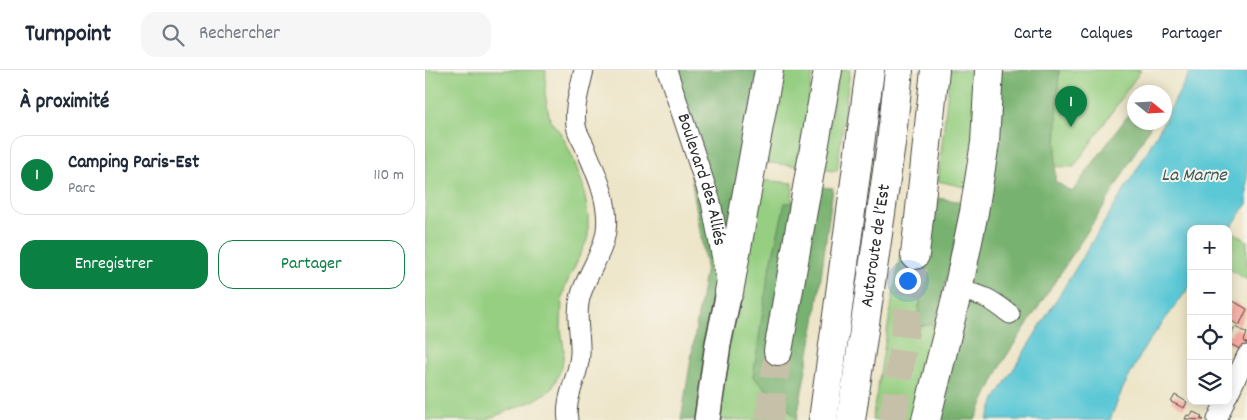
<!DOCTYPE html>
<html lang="fr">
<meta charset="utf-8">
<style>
:root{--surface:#fff;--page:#f6f6f7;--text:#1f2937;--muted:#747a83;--line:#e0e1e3;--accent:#0b8043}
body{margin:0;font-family:Dekko,sans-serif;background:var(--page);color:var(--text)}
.controls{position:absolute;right:15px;bottom:15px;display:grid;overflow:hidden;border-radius:10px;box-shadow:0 2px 12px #0003}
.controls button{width:45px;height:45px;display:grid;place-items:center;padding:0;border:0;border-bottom:1px solid var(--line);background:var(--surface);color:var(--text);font:25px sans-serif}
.compass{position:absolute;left:702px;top:15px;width:45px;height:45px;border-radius:50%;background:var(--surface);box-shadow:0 2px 12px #0003;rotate:108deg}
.you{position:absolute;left:482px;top:210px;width:18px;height:18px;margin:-12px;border:4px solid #fff;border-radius:50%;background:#1a73e8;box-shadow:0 0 0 8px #1a73e833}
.badge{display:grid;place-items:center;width:32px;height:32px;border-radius:50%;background:var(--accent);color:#fff;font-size:16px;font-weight:700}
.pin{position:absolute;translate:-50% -41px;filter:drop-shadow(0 1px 2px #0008)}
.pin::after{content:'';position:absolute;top:26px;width:18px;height:15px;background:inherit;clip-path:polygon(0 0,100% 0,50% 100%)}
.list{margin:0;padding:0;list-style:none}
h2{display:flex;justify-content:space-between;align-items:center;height:65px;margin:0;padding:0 20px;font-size:21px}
h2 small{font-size:16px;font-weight:400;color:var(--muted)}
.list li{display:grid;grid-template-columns:32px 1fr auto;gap:15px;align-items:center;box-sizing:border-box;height:80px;margin:0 10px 10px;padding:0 10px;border:1px solid var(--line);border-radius:15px}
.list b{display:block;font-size:19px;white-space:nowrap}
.list p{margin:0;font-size:16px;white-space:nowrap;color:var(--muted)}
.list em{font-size:16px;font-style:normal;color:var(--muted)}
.actions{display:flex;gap:10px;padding:15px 20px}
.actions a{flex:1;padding:11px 0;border:1px solid var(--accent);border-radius:15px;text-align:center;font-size:18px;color:var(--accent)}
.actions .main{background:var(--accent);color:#fff}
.icon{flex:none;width:28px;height:28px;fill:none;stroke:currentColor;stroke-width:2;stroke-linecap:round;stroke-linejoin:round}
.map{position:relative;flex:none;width:822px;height:350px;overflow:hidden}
header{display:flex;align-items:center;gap:30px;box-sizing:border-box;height:70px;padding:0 25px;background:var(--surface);border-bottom:1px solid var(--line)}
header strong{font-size:24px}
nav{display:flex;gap:28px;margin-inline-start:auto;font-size:18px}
.search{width:350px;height:45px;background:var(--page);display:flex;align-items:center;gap:12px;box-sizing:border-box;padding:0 18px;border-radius:15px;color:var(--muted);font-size:19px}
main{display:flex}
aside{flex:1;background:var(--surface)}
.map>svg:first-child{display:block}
</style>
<header>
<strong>Turnpoint</strong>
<div class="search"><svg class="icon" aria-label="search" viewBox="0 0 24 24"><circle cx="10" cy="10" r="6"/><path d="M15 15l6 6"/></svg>Rechercher</div>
<nav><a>Carte</a><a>Calques</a><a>Partager</a></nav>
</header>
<main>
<aside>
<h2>À proximité<small></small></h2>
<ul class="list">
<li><span class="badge">1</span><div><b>Camping Paris-Est</b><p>Parc</p></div><em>110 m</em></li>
</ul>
<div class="actions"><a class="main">Enregistrer</a><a>Partager</a></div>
</aside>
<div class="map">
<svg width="822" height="350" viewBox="0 0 822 350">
<rect width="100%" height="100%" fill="#f7f3e8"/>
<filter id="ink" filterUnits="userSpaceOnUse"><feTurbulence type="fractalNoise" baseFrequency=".02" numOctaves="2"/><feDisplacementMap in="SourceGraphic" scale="10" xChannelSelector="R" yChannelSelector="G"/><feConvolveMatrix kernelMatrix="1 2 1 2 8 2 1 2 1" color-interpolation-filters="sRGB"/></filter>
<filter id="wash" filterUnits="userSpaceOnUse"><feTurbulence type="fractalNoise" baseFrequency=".0096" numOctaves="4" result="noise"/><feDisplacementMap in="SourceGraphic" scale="20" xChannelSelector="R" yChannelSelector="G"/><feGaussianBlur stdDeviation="1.12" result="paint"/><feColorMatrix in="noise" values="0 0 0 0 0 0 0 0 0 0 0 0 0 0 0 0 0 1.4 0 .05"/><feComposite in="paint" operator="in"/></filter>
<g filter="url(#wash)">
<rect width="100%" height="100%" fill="#ede5c8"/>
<path fill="#96cf82" stroke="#607d56" d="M0,0H121L120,23L123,41L126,51L137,65L148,88L158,115L163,145V168L140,217L137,228L136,258L139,280L137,297L127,319L110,330L60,350H0Z
M354,0H388L373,96L336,92Z
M414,0H425L412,101L396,100Z
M525,0H554L543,118L513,111Z
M620,0H716L649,97L611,96Z
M332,110L368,113L367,133L328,307L372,348V350H290Z
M807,161L822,171V210L803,198V167Z
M475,185L502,187L491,256L511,254L490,350H447Z"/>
<path fill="#78b270" stroke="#526e4e" d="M248,0H326L332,3L271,350H256L281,196Z
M566,0H634L630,111L647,122L709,37L710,52L727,53L681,133L577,293L550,350H513Z
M395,117L408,118L390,251L372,348L328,307L343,207L360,133H367Z
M512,128L539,132L511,254L491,256Z"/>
<path fill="#5cc8d6" stroke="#447a80" d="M766,0H822V134L803,162V159H766V215L721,275L697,320L685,350H562L570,329L714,96L738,53L740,52V49Z"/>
<g id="blocks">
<path fill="#f9aaa2" d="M808,231L822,239L814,256L803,248V242Z
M810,257L822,263L819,271L822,274L819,281L803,273V264L806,265Z
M750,325L762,332L759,338L746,332Z
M768,342L777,346L775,348L779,350L760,349L762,345L766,346Z"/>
</g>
</g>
<g filter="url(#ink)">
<use href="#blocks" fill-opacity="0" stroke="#484743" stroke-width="1"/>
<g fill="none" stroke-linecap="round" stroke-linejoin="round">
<path stroke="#c6c0a9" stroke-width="28" stroke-dasharray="28 14" stroke-linecap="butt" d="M344,350L353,281
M468,350L490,185"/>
<g stroke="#484743" stroke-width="21">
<g id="minor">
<path id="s1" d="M242,0L286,132L301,210"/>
<path d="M533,220C559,225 564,228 585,244"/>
<path d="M803,325L822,285"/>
<path d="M143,350C139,327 154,307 155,284C156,264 150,248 155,228C161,204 178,185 181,161C185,132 171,103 160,77C158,72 154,66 152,60C147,42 155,18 159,0"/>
<path d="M792,350L800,331"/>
</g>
</g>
<g stroke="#484743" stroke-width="28">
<path id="major" d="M282,350L293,274L304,222"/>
</g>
<g stroke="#484743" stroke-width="30">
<g id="highway">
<path d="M490,185L510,0"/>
<path d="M304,222L344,0"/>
<path d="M353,281L403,0"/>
<path d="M398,350L445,0"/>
<path id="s2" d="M426,350L466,74L474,0"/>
<path d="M501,350L533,220L549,142L560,73L564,0"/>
</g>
</g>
<use href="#minor" stroke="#fff" stroke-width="19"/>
<use href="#major" stroke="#fff" stroke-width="25"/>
<use href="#highway" stroke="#fff" stroke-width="28"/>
</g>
</g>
<g text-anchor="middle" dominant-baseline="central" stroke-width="4" stroke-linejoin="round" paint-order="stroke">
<g font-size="18" fill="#2b2b2b" stroke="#f7f3e8">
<text stroke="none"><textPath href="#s1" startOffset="115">Boulevard des Alliés</textPath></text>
<text stroke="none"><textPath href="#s2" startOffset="176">Autoroute de l’Est</textPath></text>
</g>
<g font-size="19" font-style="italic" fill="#3a5a5e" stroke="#f7f3e8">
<text x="769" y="106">La Marne</text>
</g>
</g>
</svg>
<div class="controls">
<button>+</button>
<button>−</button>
<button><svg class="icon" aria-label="locate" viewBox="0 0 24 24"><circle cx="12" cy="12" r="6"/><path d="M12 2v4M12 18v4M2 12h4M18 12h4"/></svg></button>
<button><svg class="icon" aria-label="layers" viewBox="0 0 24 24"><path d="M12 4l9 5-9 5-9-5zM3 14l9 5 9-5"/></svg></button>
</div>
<svg class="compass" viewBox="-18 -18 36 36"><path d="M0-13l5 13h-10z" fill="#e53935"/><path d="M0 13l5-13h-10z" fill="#747a83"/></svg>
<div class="you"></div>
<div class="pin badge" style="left:646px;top:57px">1</div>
</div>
</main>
